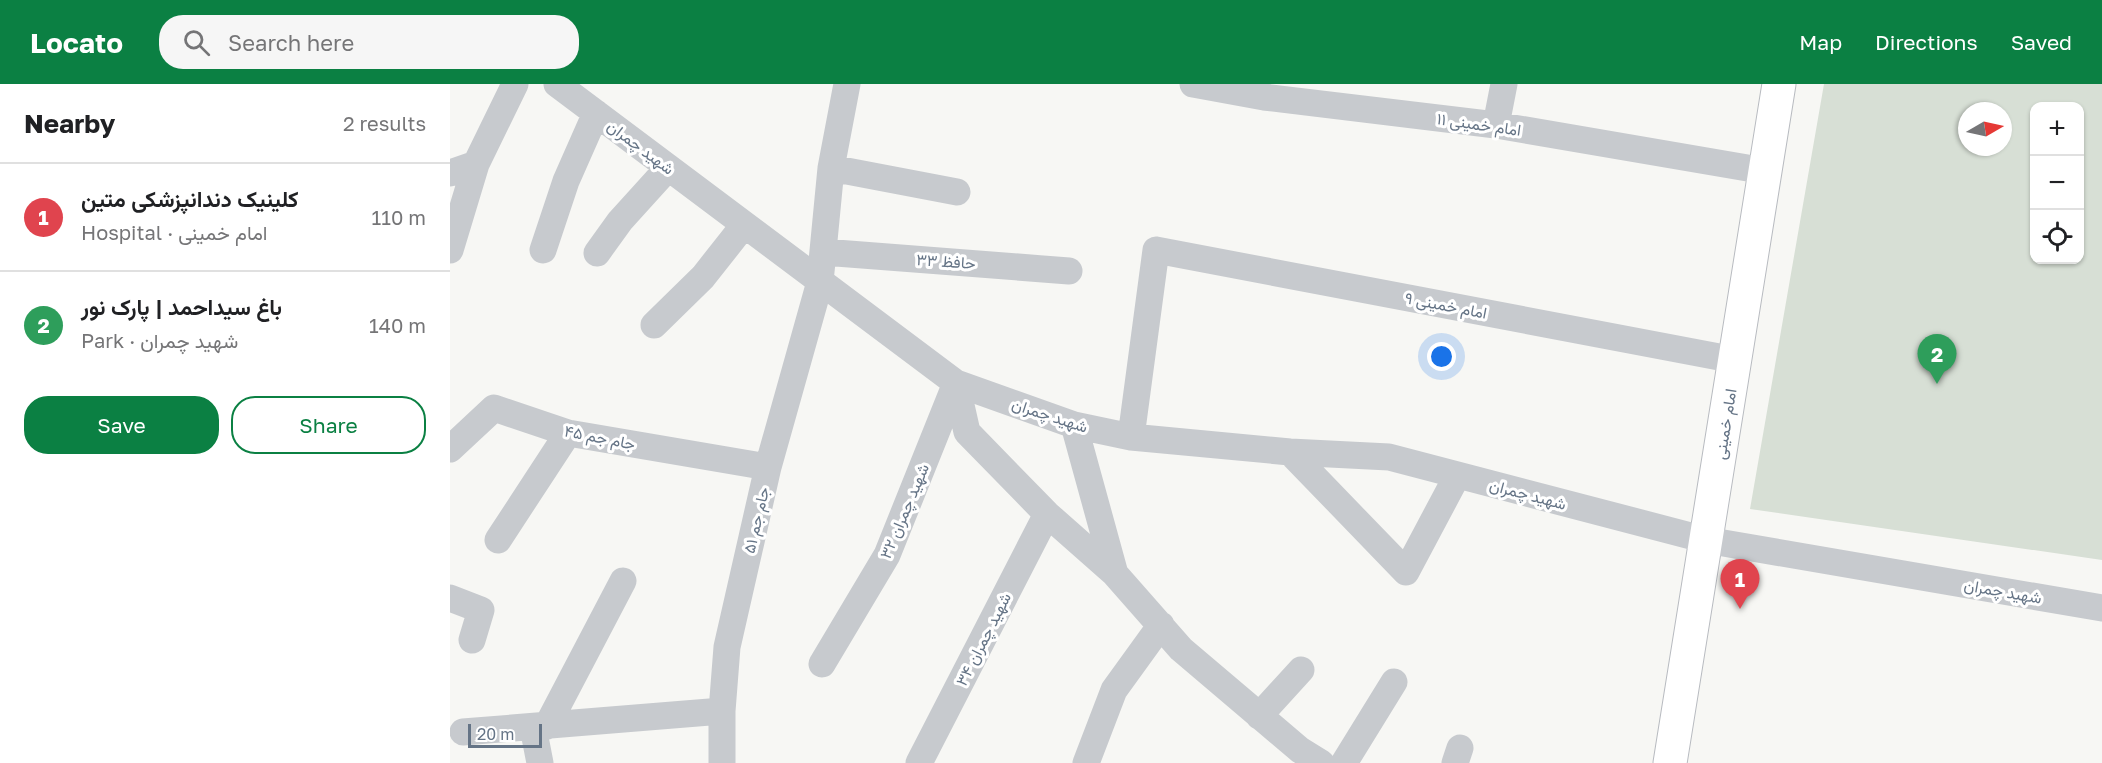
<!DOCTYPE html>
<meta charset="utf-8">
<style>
:root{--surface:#fff;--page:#f6f6f6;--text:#202124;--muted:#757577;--line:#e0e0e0;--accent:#0b8043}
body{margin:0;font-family:"Golos Text",Vazirmatn,sans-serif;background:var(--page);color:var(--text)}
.controls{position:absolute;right:18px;top:18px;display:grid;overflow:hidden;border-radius:12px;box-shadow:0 2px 4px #0004}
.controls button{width:54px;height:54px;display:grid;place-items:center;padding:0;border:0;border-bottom:2px solid var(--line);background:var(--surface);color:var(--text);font:30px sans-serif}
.compass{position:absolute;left:1508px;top:18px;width:54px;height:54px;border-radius:50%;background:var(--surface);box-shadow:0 2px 4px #0004;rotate:81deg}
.scale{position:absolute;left:18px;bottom:15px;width:74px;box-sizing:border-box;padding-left:6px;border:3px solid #657486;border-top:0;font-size:16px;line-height:21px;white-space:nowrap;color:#657486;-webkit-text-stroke:4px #fff;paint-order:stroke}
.you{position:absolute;left:992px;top:273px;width:21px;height:21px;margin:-15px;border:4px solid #fff;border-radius:50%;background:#1a73e8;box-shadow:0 0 0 9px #1a73e833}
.badge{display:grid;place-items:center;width:39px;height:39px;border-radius:50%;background:var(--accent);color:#fff;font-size:20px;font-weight:700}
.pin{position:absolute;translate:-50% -50px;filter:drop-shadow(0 2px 3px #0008)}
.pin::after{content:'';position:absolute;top:32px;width:21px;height:18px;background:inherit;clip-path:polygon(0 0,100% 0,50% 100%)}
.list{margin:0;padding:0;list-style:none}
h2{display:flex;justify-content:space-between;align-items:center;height:78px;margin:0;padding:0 24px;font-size:26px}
h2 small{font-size:20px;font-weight:400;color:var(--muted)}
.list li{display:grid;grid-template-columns:39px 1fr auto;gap:18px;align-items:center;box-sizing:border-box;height:108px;padding:0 24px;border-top:2px solid var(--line)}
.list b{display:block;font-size:22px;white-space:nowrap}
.list p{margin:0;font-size:20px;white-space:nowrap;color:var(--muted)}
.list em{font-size:20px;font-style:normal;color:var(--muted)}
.actions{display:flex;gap:12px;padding:18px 24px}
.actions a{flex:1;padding:14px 0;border:2px solid var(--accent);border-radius:24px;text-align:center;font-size:21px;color:var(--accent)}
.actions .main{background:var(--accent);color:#fff}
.icon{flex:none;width:33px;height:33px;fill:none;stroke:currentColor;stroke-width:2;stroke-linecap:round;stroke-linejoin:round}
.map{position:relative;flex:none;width:1652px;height:679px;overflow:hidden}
header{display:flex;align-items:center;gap:36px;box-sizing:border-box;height:84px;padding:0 30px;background:var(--accent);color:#fff}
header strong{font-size:28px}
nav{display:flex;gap:33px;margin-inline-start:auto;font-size:21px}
.search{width:420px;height:54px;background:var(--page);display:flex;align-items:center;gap:15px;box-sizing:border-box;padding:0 21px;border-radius:24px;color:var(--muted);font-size:22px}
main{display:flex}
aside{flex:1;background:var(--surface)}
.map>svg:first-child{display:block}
</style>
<header>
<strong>Locato</strong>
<div class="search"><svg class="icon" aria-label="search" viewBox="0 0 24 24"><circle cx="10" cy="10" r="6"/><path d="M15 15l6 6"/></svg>Search here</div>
<nav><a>Map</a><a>Directions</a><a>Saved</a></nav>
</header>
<main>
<aside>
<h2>Nearby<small>2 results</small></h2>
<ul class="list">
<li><span class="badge" style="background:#e0444e">1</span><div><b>کلینیک دندانپزشکی متین</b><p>Hospital · امام خمینی</p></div><em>110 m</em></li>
<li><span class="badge" style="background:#2e9e5b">2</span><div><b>باغ سیداحمد | پارک نور</b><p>Park · شهید چمران</p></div><em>140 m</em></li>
</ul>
<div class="actions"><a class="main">Save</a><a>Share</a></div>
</aside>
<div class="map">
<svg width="1652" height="679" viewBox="0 0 1652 679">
<rect width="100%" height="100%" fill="#f7f7f4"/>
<path fill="#d7dfd5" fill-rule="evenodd" d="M1374,0H1652V476L1300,425ZM1584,22H1630V176H1584ZM1517,27H1553V63H1517Z"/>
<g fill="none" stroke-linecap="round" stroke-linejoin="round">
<g stroke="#b8bbc0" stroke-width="35">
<path id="major" d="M1220,679L1329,0"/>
</g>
<path stroke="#c7cace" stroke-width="27" d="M107,0L506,299L517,348L597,430L665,490L731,565L850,666L871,679
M743,0L814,13L1046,41L1315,87
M1046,41L1054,0
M381,84L507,108
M0,89L26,80
M0,166L26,80L65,0
M93,166L116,97L146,29
M373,168L619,187
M147,169L170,137L218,84
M204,241L253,193L294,141
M624,341L665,490
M681,353L706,166L1285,276
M0,365L44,324L118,349L318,383
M840,368L956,488L1007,392
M48,456L118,349
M0,514L31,526L22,556
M372,580L437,471L506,299L624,341L681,353L840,368L939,373L1256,456L1652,524
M809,632L851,586
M97,642L173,497
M83,643L90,679
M13,648L272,627
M272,679V627L277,563L318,383L370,198L381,84L397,0
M469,679L597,430
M636,679L664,606L711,541
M894,679L944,598
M1005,679L1010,664"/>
<use href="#major" stroke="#fff" stroke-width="33"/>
</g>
<g text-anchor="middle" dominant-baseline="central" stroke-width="6" stroke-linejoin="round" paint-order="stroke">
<g font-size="16" fill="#657486" stroke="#fff">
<text transform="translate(1029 40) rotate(8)">امام خمینی ۱۱</text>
<text transform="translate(191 63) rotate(37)">شهید چمران</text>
<text transform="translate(496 177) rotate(4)">حافظ ۳۳</text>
<text transform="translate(996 221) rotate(11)">امام خمینی ۹</text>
<text transform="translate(600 331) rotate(18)">شهید چمران</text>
<text transform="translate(1275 340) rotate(-81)">امام خمینی</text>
<text transform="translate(150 353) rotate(11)">جام جم ۴۵</text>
<text transform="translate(1078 410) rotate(15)">شهید چمران</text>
<text transform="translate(454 427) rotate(-67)">شهید چمران ۳۲</text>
<text transform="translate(306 436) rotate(-77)">جام جم ۵۱</text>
<text transform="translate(1553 507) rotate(10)">شهید چمران</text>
<text transform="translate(533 555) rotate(-63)">شهید چمران ۳۴</text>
</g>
</g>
</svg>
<div class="controls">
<button>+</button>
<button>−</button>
<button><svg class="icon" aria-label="locate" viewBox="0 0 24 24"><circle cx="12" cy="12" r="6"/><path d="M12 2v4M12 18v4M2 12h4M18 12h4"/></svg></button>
</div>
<svg class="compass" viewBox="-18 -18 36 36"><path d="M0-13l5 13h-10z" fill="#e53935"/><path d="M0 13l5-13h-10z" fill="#757577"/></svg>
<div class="scale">20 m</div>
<div class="you"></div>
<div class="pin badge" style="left:1290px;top:525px;background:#e0444e">1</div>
<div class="pin badge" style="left:1487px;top:300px;background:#2e9e5b">2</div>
</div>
</main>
